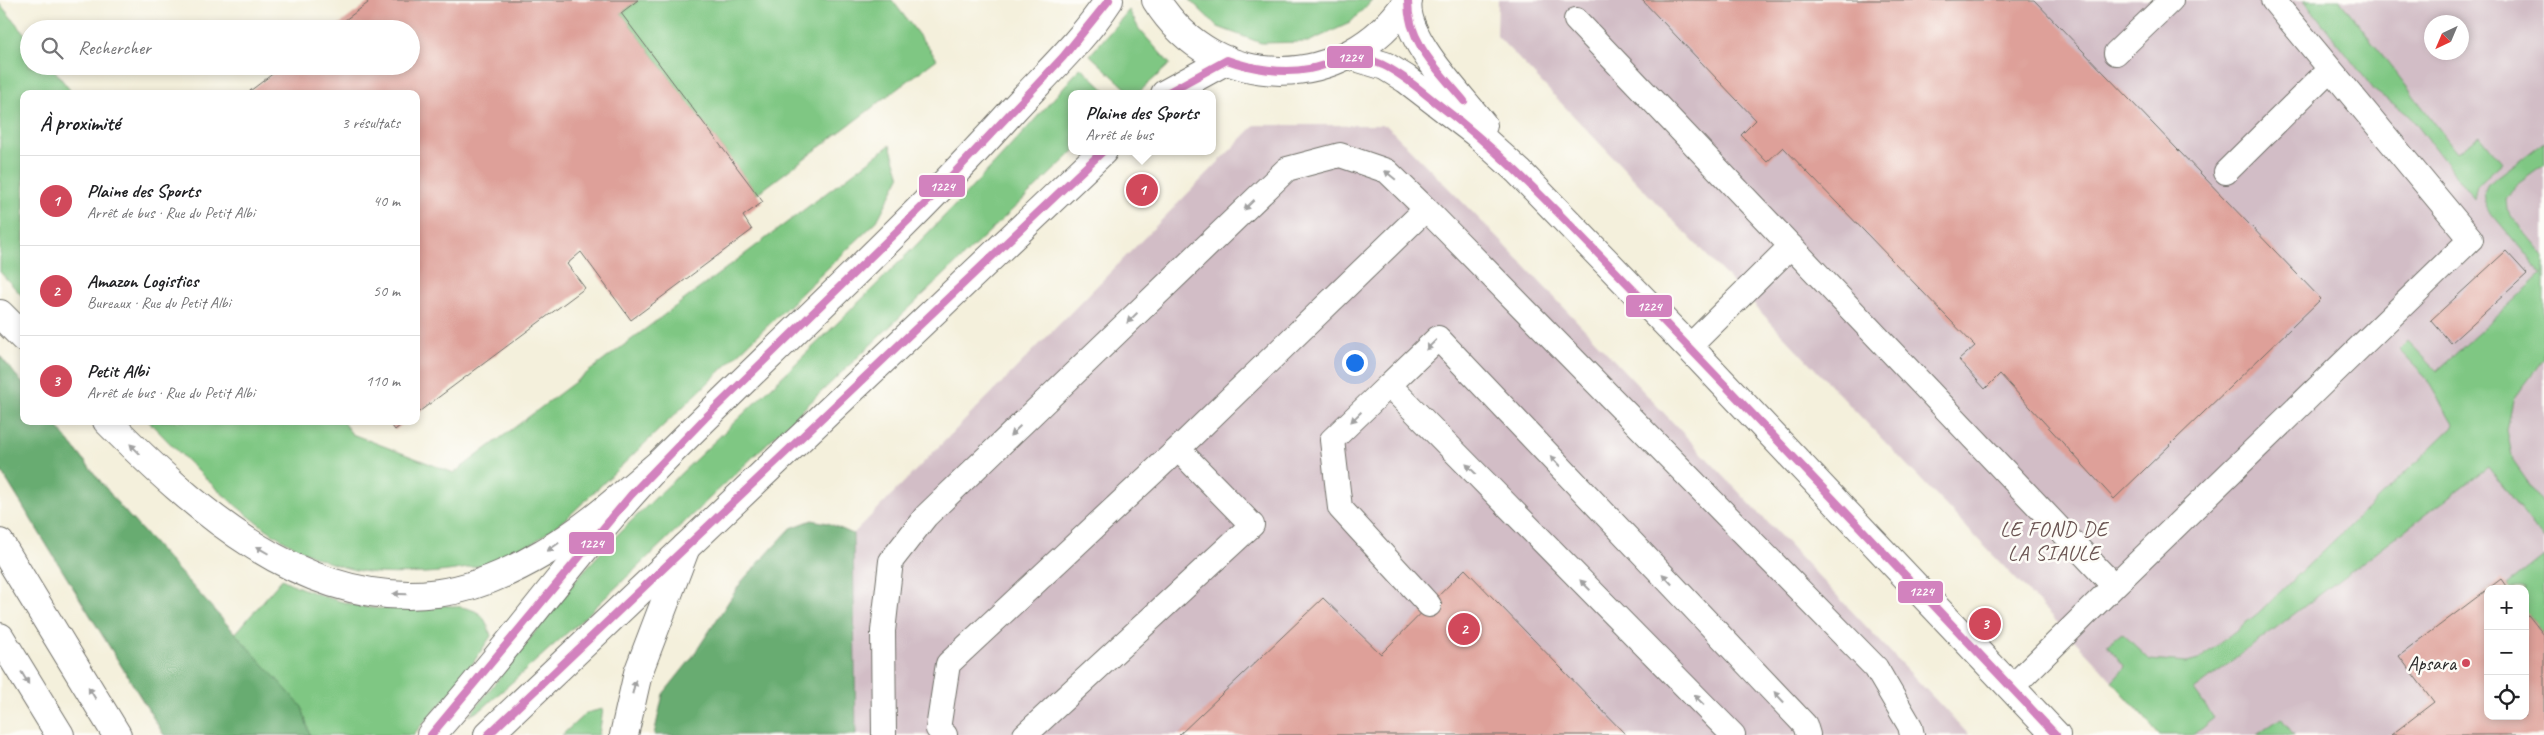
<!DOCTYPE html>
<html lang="fr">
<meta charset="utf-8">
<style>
:root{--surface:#fff;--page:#f6f6f6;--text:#202124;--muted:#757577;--line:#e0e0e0;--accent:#d1495b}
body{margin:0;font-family:Caveat,sans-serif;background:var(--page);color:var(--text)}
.controls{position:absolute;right:15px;bottom:15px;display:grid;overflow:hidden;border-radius:10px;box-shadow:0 2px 8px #0003}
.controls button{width:45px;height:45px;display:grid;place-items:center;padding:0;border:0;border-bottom:1px solid var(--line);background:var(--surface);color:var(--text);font:25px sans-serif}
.compass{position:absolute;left:2424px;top:15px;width:45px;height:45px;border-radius:50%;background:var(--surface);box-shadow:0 2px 8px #0003;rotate:224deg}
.you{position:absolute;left:1354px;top:362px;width:18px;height:18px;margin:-12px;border:4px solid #fff;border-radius:50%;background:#1a73e8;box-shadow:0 0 0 8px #1a73e833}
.badge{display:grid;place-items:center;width:32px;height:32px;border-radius:50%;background:var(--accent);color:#fff;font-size:16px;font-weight:700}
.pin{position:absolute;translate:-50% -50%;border:2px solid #fff;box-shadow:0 1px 5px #0006}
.popup{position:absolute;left:1068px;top:90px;width:148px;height:65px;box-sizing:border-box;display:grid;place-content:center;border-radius:10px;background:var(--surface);filter:drop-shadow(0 1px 4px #0005);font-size:16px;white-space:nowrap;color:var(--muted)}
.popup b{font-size:19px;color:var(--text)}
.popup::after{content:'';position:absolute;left:50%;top:100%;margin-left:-10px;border:10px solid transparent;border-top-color:var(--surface)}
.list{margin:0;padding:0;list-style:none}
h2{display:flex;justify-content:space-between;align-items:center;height:65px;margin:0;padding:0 20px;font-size:21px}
h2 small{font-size:16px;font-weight:400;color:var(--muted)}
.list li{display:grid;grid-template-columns:32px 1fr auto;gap:15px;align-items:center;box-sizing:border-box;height:90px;padding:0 20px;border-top:1px solid var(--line)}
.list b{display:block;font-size:19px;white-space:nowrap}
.list p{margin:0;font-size:16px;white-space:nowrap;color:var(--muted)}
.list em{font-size:16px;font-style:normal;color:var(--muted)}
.icon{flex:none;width:28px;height:28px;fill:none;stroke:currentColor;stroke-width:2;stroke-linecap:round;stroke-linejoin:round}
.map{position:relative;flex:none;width:2544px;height:735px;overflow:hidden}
.search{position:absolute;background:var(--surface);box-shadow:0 2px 8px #0003;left:20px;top:20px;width:400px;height:55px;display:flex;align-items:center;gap:12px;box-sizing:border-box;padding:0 18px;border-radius:28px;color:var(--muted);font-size:19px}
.panel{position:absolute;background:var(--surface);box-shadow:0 2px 8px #0003;left:20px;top:90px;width:400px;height:335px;border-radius:10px}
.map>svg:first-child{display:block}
</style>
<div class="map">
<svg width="2544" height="735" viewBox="0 0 2544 735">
<rect width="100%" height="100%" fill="#fdfcf7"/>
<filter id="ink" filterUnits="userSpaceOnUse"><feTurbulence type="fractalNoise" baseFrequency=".02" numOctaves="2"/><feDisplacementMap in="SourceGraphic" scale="10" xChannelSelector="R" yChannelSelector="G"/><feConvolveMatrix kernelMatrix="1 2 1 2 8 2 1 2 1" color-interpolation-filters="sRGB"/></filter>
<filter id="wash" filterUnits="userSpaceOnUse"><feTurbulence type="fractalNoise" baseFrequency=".0096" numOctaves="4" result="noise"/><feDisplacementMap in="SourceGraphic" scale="20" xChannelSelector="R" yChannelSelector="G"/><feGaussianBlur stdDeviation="1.12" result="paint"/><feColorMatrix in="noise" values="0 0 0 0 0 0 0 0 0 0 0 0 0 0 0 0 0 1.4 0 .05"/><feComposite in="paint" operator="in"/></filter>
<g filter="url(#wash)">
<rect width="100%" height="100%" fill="#f4f0dc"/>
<path fill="#d2bdc6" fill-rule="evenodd" d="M1498,0H2544V735H2160L2097,664L1497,36ZM2432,22H2462V52H2432ZM2488,589H2525V716H2488Z
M1255,125H1386L1502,242L1969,735H856L853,534Z"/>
<path fill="#7fc783" stroke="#557957" d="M638,0H892L937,59L757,194L621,13Z
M1190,0H1372L1350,23L1308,42L1261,43L1218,27Z
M2304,0H2340L2457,152L2480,136L2482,138L2502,163L2477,185L2474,199L2409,115L2375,91Z
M0,4L29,39V66H51L73,94H24V298L0,272Z
M1129,10L1139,29L1170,64L1137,94H1132L1090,55Z
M1081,67L1109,94H1072L1074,151L585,617L482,709L469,716L579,576L620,532C776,381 939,233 1081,67Z
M2544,142V165L2515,186L2506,200L2507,209L2512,217L2544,256V359L2513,400L2507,430L2513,461L2544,505V540L2488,467L2194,690L2214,718L2193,735H2160L2112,681L2125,667L2107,645L2122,633L2150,660L2187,663L2198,660L2257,614L2454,426L2426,378L2399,350L2408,341L2437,371L2542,274L2491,213C2486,203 2481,195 2488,184Z
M890,145L900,177L877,221L568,517C550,530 531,546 512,556C493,565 448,572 426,573C399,574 370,575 343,567C264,544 205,478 148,421H342L352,434L454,473Z
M0,356L24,385V421H53L119,505L235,634L282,579C301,590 350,606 372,608C403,611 447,599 475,611C485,616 488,626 491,636L461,681L413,735H164L0,469Z
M2544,556V635L2525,611V589H2508L2506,586Z
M603,709L599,735H562L586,713Z
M2281,718L2294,735H2257Z"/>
<path fill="#67ac71" stroke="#496c4e" d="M0,356L24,385V421H53L119,505L302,707L310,735H164L0,469Z
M812,520L828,523L853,534L856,735H654L663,694L691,659L742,581L791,528Z"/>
<g id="blocks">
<path fill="#dea099" d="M366,0H638L621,13L763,202L743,216L752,230L631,320L581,252L567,264L585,288L416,414V94H246L283,66H411V29H333L368,3Z
M1642,0H2034L2321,299L2114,499L2000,374L1985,389L1959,360L1975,346L1783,147L1767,162L1741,135L1756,120Z
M2506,251L2527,274L2451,343L2431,320Z
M388,421H406L395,430Z
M1465,569L1626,735H1179L1323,598L1381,654Z
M2501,579L2508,589H2488V716H2525V611L2544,635V735H2391L2434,702L2399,656Z"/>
</g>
</g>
<g filter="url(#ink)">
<use href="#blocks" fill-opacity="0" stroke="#717069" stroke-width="1"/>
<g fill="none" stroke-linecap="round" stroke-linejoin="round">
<g stroke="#717069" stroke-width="26">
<path id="service" d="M1576,20L2114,586L2471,239L2273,0
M2116,53L2171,0
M2226,172L2330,69
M1689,347L1791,246
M1389,385L1438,338L1805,725L1808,735
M1429,605L1340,508L1332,440L1389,385L1733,735
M2012,687L2114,586
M884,735L883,631L891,561L926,516L1287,169L1340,155L1387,171L1426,209L1876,668L1910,726L1912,735
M945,735L938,729L948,664L1178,449L1426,209
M1025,735L1252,525L1178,449"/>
</g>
<g stroke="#717069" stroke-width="30">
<path id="tertiary" d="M1408,0C1401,37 1461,96 1483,125
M1349,55L1385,66L1406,79L1475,132L1519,172L1689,347L2056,735"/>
</g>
<g stroke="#717069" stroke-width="30">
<path id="secondary" d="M1156,0C1216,96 1347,93 1408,0
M1165,94L1227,60
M431,735C511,647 578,548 661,462C778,344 902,234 1013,110C1045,75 1083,40 1109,0
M488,735L1103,151"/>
</g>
<g stroke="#717069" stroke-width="30">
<path id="trunk" d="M0,314L24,338
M107,421C193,507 305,611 438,593C475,588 511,572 543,553C586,529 623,494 660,463
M0,543L117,735
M0,637L60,735
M624,735L638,673L686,547"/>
</g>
<use href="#service" stroke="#fff" stroke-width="24"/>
<use href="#tertiary" stroke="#fff" stroke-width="28"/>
<use href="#secondary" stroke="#fff" stroke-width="28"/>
<use href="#trunk" stroke="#fff" stroke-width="28"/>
<g stroke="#fdfcf7" stroke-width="11">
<path id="bus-1" d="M1408,0C1407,42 1439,71 1464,101
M1165,94L1227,60C1252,69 1283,74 1309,69C1346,62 1342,47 1383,65C1404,75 1421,91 1438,104C1504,154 1559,214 1617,273C1765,425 1910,581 2056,735
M431,735L631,495L705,418L928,201L1063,57L1109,0
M488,735L1103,151"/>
</g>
<use href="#bus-1" stroke="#d282be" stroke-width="8"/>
</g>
<defs><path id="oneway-solid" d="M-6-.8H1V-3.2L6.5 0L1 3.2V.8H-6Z" transform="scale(1.25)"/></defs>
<g fill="#a0a0a0">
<use href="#oneway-solid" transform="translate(1390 175) rotate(-141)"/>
<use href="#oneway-solid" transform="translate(1249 205) rotate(136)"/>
<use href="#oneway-solid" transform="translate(1132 318) rotate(136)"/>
<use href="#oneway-solid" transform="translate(1431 345) rotate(136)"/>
<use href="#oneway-solid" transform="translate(1356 417) rotate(136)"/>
<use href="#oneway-solid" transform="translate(1015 431) rotate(136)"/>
<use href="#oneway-solid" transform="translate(135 449) rotate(-135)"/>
<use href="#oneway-solid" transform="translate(1555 461) rotate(-133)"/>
<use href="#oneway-solid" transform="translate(1471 469) rotate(-135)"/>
<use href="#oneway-solid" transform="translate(553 547) rotate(145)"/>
<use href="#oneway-solid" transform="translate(262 550) rotate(-150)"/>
<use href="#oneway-solid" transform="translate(1667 579) rotate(-133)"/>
<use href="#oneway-solid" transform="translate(1585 585) rotate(-135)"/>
<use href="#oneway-solid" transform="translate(400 594) rotate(-179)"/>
<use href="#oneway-solid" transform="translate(25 678) rotate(59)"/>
<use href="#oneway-solid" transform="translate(634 687) rotate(-77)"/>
<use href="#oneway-solid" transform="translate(92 693) rotate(-121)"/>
<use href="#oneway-solid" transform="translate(1779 697) rotate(-133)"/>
<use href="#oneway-solid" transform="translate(1699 700) rotate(-135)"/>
</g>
</g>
<circle fill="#d1495b" stroke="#fdfcf7" stroke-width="2" cx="2466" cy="663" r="5"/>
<g text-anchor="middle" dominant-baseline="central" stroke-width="5" stroke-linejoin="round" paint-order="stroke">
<g font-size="20" fill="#2b2b2b" stroke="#fdfcf7" text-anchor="end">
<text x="2456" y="663">Apsara</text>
</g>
<g font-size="21" letter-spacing="1" fill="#6a5452" stroke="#fdfcf7">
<text x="2054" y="529">LE FOND DE<tspan x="2054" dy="24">LA SIAULE</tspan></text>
</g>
</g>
<g stroke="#fdfcf7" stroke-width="2">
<rect x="1326" y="45" width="48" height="24" rx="5" fill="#d282be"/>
<rect x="918" y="174" width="48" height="24" rx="5" fill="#d282be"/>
<rect x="1625" y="294" width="48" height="24" rx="5" fill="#d282be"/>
<rect x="568" y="531" width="47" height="24" rx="5" fill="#d282be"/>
<rect x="1897" y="580" width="47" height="24" rx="5" fill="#d282be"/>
</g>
<g font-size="14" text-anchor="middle" font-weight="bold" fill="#fff">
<text x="1350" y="62">1224</text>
<text x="942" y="191">1224</text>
<text x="1649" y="311">1224</text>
<text x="591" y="548">1224</text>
<text x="1921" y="596">1224</text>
</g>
</svg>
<div class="controls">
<button>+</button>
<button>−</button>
<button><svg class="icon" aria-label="locate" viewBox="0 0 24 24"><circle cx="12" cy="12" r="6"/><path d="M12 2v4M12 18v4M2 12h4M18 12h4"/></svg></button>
</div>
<svg class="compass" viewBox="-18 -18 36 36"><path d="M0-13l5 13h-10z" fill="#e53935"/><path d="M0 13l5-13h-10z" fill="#757577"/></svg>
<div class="you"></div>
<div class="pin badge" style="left:1142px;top:190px">1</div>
<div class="popup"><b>Plaine des Sports</b>Arrêt de bus</div>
<div class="pin badge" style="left:1464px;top:629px">2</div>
<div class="pin badge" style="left:1985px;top:624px">3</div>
<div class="search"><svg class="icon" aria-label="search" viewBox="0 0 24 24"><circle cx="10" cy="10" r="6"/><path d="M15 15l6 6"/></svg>Rechercher</div>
<section class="panel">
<h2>À proximité<small>3 résultats</small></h2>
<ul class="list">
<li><span class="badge">1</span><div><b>Plaine des Sports</b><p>Arrêt de bus · Rue du Petit Albi</p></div><em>40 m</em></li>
<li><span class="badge">2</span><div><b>Amazon Logistics</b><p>Bureaux · Rue du Petit Albi</p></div><em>50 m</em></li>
<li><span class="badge">3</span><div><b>Petit Albi</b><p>Arrêt de bus · Rue du Petit Albi</p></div><em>110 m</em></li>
</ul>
</section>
</div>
